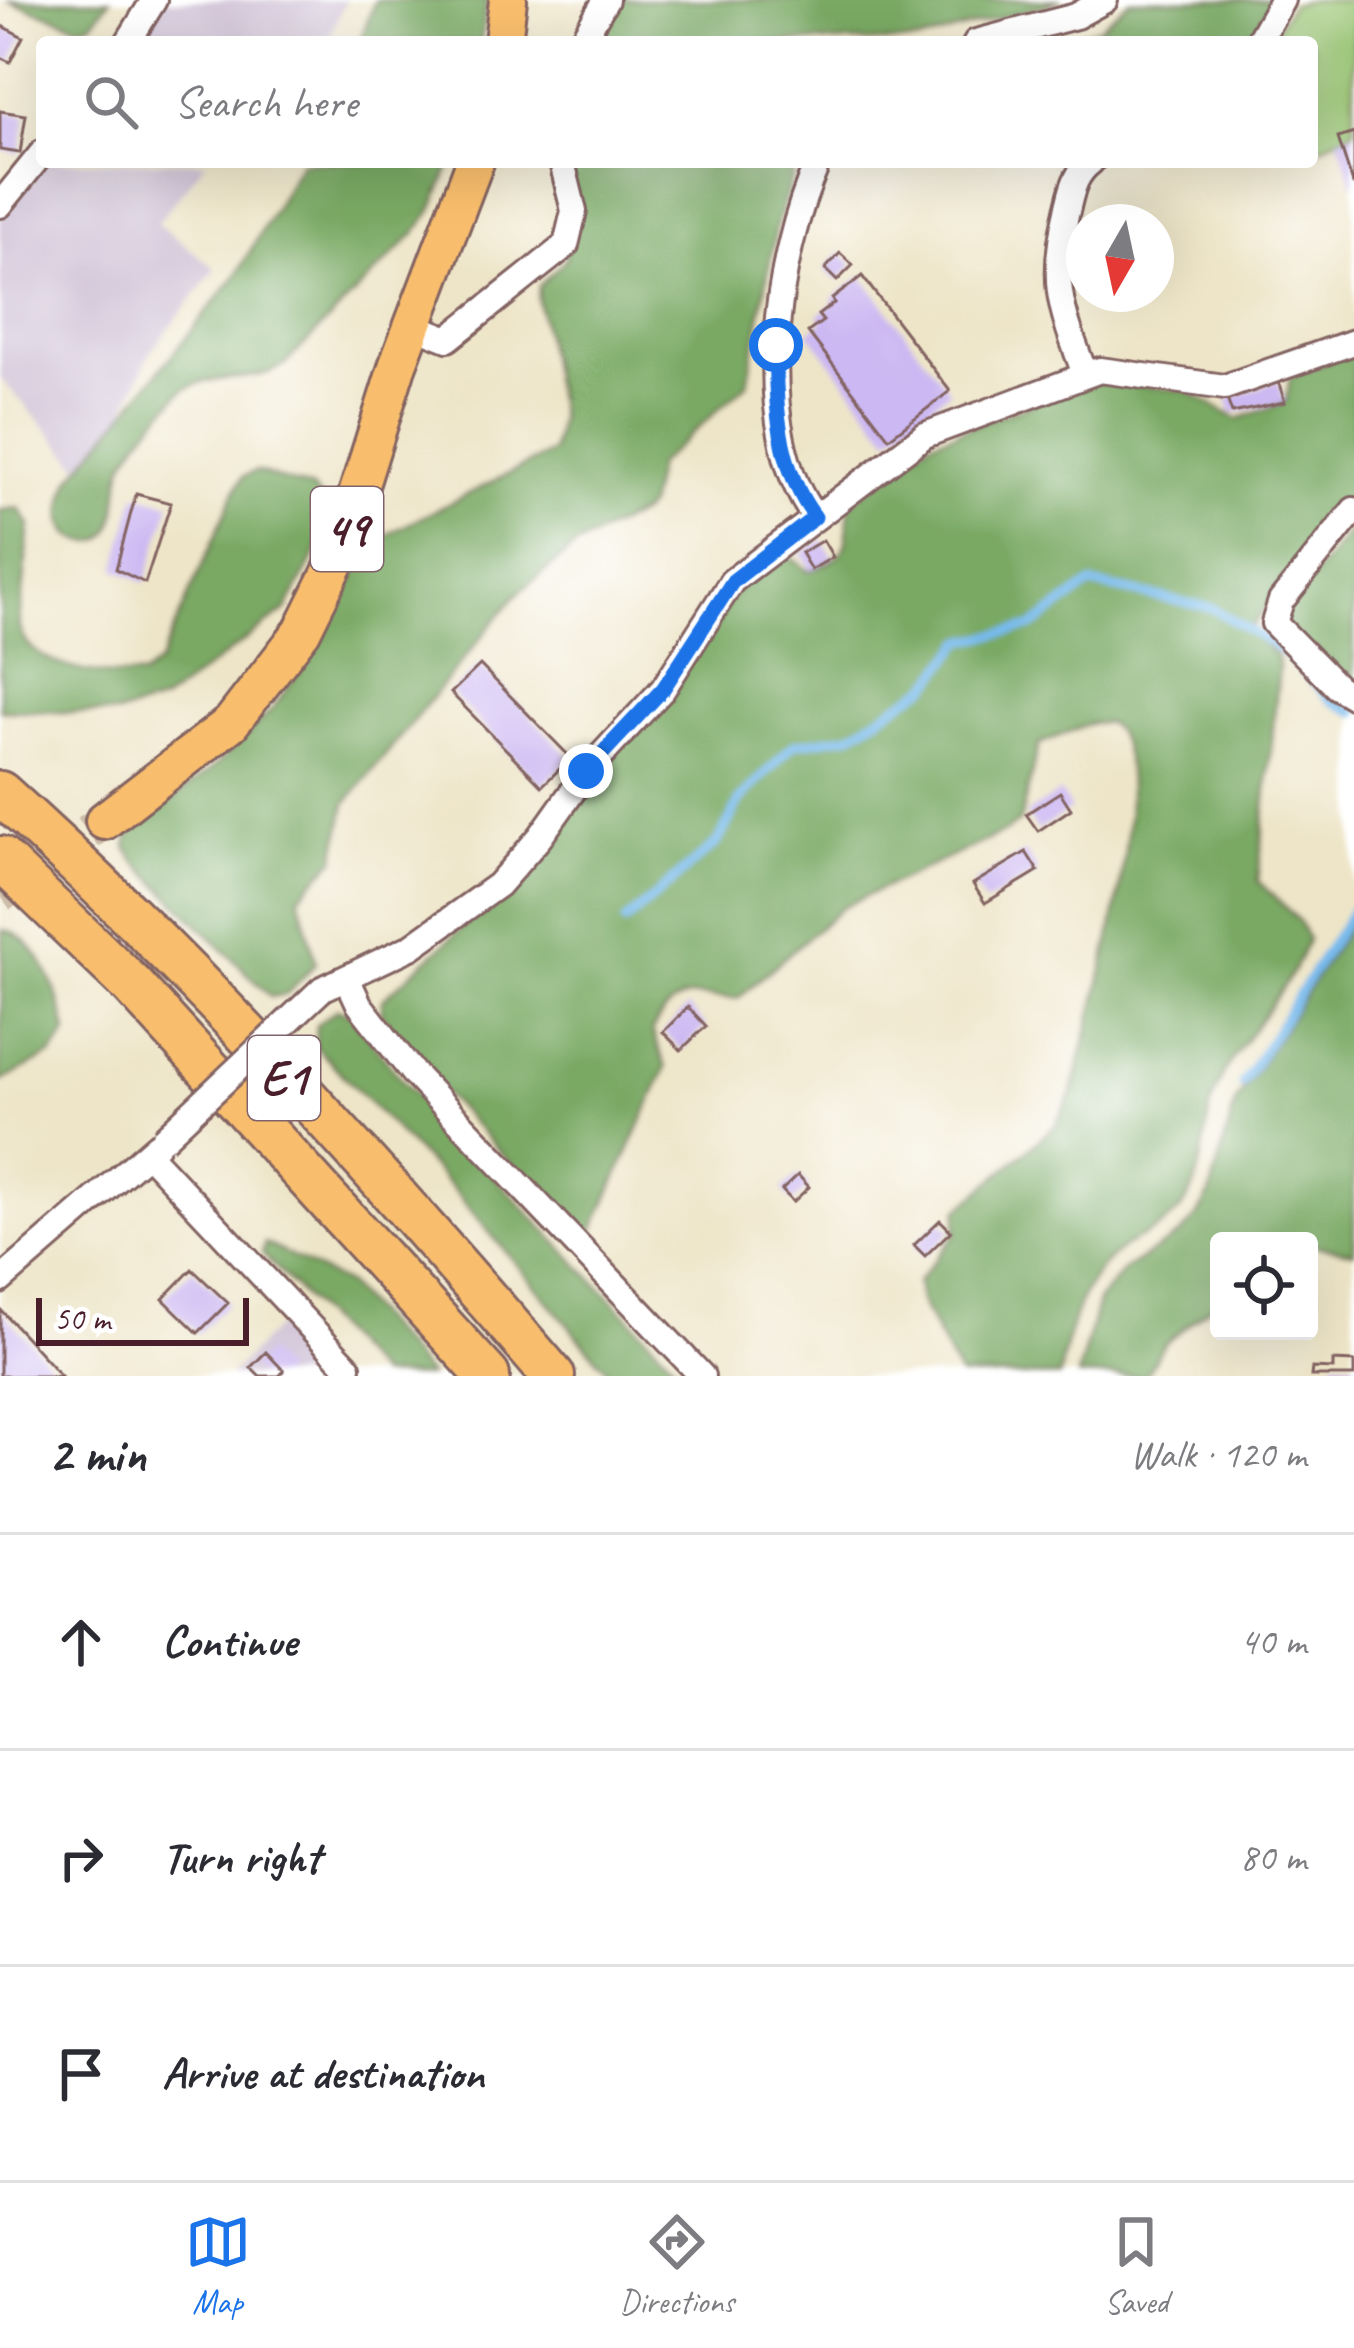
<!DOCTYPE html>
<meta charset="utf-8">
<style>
:root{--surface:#fff;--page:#f7f7f7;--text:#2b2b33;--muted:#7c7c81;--line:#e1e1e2;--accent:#1a73e8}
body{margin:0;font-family:Caveat,sans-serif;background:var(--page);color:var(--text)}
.controls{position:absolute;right:36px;bottom:36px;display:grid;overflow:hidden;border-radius:12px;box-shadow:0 12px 48px #0002}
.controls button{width:108px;height:108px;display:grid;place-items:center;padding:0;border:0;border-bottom:3px solid var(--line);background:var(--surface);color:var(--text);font:60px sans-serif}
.compass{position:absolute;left:1066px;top:204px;width:108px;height:108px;border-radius:50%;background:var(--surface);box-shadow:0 12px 48px #0002;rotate:189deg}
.scale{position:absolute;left:36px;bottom:30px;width:213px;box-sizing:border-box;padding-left:12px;border:6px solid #4a1f2b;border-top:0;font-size:33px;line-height:42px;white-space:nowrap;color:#4a1f2b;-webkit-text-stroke:9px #fff;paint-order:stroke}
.stop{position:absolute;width:36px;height:36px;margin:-27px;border:9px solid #1a73e8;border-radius:50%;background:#fff}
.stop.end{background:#1a73e8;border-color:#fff;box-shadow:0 3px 12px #0008}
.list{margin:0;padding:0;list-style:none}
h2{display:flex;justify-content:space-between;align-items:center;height:156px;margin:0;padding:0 48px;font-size:51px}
h2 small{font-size:39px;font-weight:400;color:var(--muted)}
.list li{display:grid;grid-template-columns:78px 1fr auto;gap:36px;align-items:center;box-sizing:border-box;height:216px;padding:0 48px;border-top:3px solid var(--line)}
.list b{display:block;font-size:45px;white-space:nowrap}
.list em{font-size:39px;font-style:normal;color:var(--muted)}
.icon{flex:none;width:66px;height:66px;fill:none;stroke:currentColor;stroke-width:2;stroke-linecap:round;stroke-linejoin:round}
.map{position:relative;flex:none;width:1354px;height:1376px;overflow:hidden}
.search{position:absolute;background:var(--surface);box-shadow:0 12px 48px #0002;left:36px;right:36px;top:36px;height:132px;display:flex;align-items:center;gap:30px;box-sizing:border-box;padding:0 42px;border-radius:12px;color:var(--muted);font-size:45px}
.sheet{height:804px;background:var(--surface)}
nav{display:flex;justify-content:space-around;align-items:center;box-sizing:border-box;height:168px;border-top:3px solid var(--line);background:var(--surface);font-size:33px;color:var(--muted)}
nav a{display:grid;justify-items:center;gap:6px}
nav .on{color:var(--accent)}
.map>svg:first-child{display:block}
</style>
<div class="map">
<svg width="1354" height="1376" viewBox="0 0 1354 1376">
<rect width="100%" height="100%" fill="#fff"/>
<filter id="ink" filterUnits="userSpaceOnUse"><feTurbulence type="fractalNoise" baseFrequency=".00833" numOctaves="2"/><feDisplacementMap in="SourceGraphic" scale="24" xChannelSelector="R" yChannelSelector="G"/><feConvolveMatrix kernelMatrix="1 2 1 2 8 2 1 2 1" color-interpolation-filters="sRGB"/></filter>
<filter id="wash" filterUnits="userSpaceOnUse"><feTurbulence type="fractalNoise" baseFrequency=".004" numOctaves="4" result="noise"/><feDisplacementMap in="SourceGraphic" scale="48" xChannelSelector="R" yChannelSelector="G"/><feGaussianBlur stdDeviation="2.7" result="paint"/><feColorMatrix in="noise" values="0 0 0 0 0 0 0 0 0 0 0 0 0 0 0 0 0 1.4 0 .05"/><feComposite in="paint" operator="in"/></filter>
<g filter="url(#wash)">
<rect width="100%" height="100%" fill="#eee5c8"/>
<path fill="#ccbed3" d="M163,0H346L327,42H138Z
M45,162H206L157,223L216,269L151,351L123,415L81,467L0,378V219Z
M277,1326L323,1376H229Z"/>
<path fill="#97c371" stroke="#70714e" stroke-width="3" d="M1308,0H1354V130L1314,150L1312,42H1268L1291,4Z"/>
<path fill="#79a963" stroke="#626447" stroke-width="3" d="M7,0H110L92,23L80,26Z
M375,0H487L481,42H360Z
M616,0H1062L919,42H590Z
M1130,0H1271L1248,42H1051L1099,28Z
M301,162H452L431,212L414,234L285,364C251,388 205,369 179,394C161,413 140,438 126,460C113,481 127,551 83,541C53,534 62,499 72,478L236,276Z
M571,162H797L777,223L748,383L657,465L648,506L641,513L576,546L516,595L346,803L335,859L299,896L316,963L287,994L271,997L134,860L127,847L130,833L216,765L273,708L320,642L372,542L552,452L559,417L538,299L539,286L565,260Z
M1354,351V494L1253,624L1252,634L1276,655L1279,667L1258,881L1299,921L1307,939C1290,994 1238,1037 1216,1090C1201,1127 1208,1171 1184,1205C1170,1224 1152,1231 1132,1242C1082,1272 1069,1323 1060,1376H959L920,1301L917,1282L955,1235L958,1210L1054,1127L1072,1094C1087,1030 1167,761 1107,723H1091L1039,744L1020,821L1005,832L842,907L738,998C695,999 679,983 652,1030L666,1068L591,1235L580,1236L419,1067L381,1012L383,999L503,891L739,587L785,553L809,571C855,555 844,543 850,504L929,442L1092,381L1187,391L1238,419L1286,402L1290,377Z
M256,471L312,489L329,507L316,554L286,610L162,702L119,714L0,710V510L19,508L30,525L20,622C20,668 106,677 143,676L159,663L236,489L243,477Z
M1354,525V687L1287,628L1283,614Z
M1354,918V1252L1309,1245V1241H1219V1299L1164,1344L1145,1376H1078L1098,1301L1125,1269L1182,1233L1198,1215L1210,1194L1235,1103Z
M3,930C40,936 62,1000 67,1033L53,1054L0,1082Z
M337,1009L351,1015L403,1081L685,1376H612L449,1185L315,1046L316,1025Z
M265,1243L346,1284L429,1376H379L262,1253Z"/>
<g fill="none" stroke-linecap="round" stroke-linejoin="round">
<path stroke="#77baed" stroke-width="9" d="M625,922L718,842L740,800L794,744L850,735L929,685L963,641L1032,627L1091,584L1212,608L1283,651L1332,701L1354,712
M1242,1084L1354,908"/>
</g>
<g id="blocks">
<path fill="#ccb8f2" d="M0,25L23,37L10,62L0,57Z
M0,111L26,115L20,153L0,150Z
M1354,133V184H1353L1338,138Z
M840,253L853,265L837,281L825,269Z
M862,276L950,391L889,438L808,332L823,321L818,315L834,303L832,299Z
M1278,381L1285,402L1232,413L1227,399Z
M136,494L171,503L145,583L116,569Z
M823,540L833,557L811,570L801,553Z
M480,665L571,758L542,786L451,693Z
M1060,792L1071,809L1038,831L1026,814Z
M1026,852L1038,871L985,903L973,884Z
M688,1007L706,1026L681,1050L663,1032Z
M798,1175L809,1187L793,1202L782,1190Z
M940,1220L951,1231L925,1256L914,1245Z
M192,1269L228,1303L198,1333L163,1299Z
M0,1309L61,1376H0Z
M266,1352L284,1371L279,1376H260L251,1367Z
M1333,1361L1354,1362V1376H1311L1312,1368L1333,1369Z"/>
</g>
</g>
<g filter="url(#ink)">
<use href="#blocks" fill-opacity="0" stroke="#836462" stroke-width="3"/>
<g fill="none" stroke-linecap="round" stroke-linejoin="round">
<path stroke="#cdbda9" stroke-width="36" stroke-dasharray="36 18" stroke-linecap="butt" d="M0,895L104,821"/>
<g stroke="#836462" stroke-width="30">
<path id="minor" d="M128,42L154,0
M581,42L606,0
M976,42L1076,16L1105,0
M1258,42L1282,0
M0,205L42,153
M413,325L448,339L566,245L574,211L562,162
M1085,374C1060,307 1050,282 1067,211C1072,191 1074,175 1091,162
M1354,510L1281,601L1274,623L1337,687L1354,697
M815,517C749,431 776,254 818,162
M347,978L359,1004L413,1073L702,1376
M322,989L411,947L498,885L540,837L587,771L663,689L732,581L925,435L1100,370L1225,387L1354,342
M148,1154L348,1367L346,1376
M0,1281L157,1145"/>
</g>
<g stroke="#836462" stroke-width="42">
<path id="primary" d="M503,42L508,0
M104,821L231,723L302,631L336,562L397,367L475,162"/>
</g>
<g stroke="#836462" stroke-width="48">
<path id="motorway" d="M0,793C199,971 379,1174 553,1376
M0,858L133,986L488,1376"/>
</g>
<use href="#minor" stroke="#fff" stroke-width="24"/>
<use href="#primary" stroke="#f9be6d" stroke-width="36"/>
<use href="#motorway" stroke="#f9be6d" stroke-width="42"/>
<g stroke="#836462" stroke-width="30" stroke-linecap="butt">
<path id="minor-bridge" d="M163,1139L322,989"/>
</g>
<use href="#minor-bridge" stroke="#fff" stroke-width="24"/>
</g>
</g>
<g fill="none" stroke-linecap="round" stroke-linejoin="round" filter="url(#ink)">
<path stroke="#1a73e8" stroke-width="15" d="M586,771L663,689L733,581L815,517C779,470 774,403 776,345"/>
</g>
<g text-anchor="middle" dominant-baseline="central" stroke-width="9" stroke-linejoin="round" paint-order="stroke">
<g fill="#fff" stroke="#80626b" stroke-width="3">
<rect x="311" y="487" width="72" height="84" rx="9"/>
<rect x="248" y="1036" width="72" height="84" rx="9"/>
</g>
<g font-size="48" font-weight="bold" fill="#4a1f2b">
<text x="347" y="529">49</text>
<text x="284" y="1078">E1</text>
</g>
</g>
</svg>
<div class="controls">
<button><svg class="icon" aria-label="locate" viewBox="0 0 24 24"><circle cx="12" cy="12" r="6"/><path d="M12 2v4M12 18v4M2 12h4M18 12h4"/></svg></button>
</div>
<svg class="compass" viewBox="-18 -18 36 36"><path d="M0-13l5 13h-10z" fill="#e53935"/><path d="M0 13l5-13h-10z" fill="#7c7c81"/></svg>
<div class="scale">50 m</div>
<div class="stop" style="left:776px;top:345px"></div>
<div class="stop end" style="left:586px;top:771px"></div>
<div class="search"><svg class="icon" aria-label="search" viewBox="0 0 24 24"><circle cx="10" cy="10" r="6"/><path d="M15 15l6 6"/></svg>Search here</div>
</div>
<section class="sheet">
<h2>2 min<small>Walk · 120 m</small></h2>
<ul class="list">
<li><svg class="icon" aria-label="ahead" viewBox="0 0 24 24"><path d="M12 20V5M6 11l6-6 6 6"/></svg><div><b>Continue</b></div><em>40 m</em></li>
<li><svg class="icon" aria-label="right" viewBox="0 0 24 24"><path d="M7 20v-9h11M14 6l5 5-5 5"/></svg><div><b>Turn right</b></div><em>80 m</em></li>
<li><svg class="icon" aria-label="arrive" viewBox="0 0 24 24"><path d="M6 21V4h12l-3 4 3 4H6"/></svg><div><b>Arrive at destination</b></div></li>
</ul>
</section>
<nav>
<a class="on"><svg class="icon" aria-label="map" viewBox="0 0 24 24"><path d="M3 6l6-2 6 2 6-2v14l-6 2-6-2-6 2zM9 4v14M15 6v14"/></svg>Map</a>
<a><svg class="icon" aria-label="directions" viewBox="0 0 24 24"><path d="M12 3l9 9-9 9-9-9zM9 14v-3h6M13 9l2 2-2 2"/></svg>Directions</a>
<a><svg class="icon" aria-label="saved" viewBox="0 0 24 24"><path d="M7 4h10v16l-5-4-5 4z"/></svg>Saved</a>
</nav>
